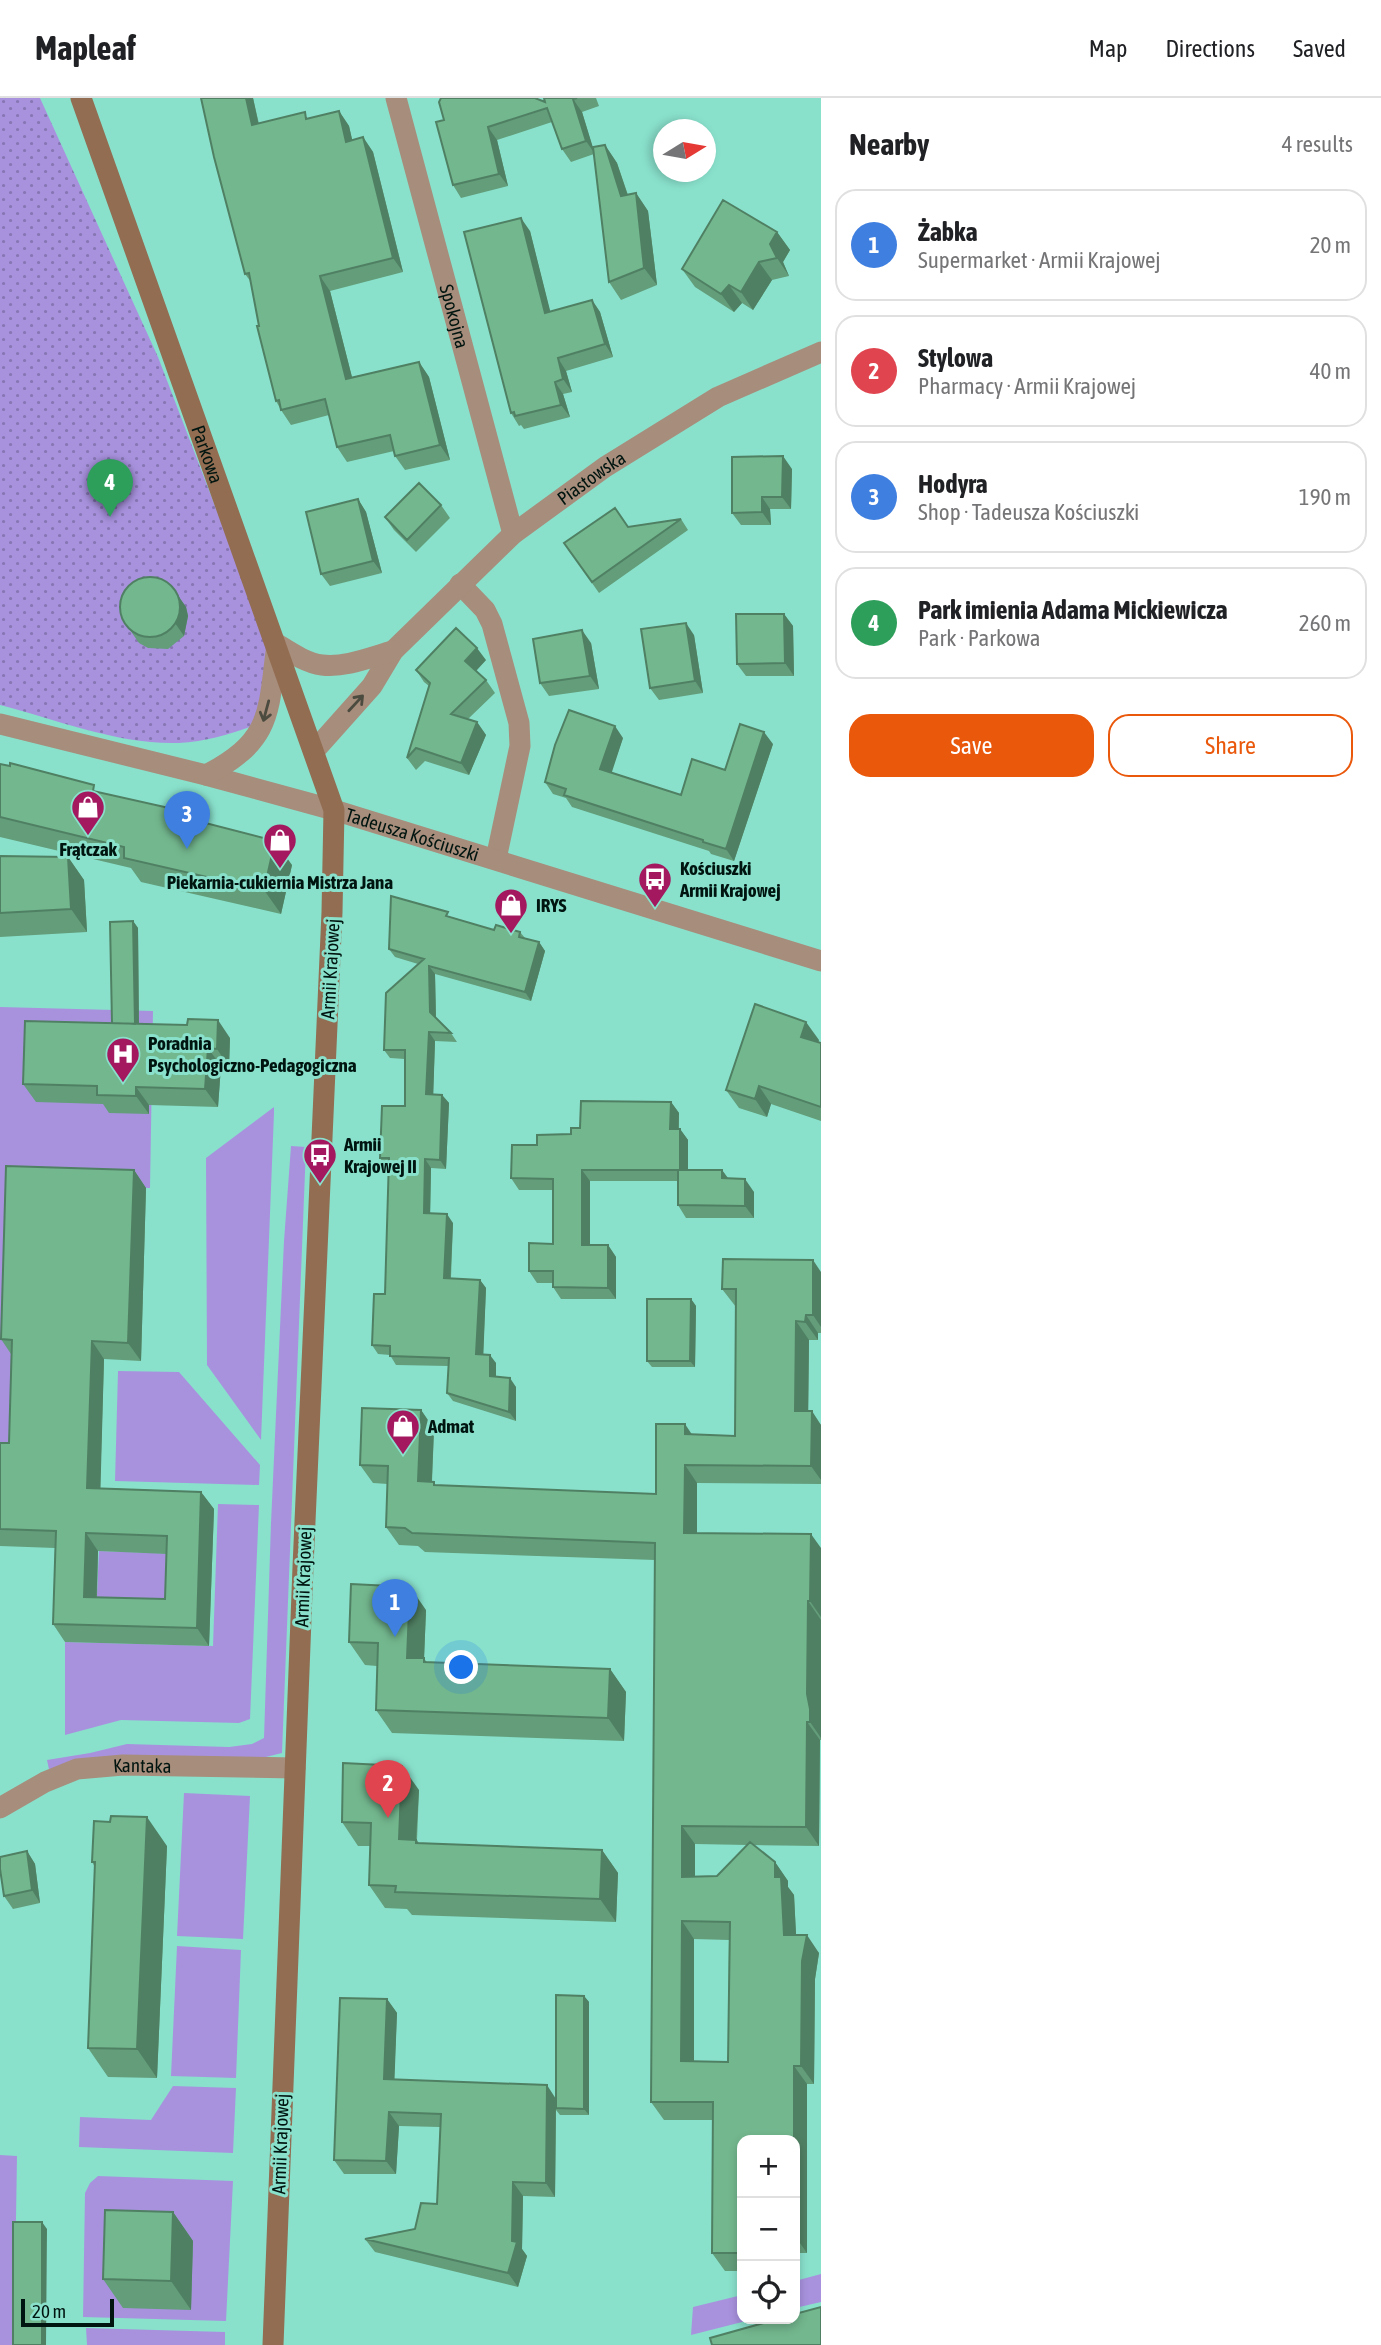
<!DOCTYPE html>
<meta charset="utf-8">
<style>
:root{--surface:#fff;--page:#f6f6f6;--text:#202124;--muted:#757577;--line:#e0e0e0;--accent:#ea580c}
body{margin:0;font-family:"Asap Condensed",sans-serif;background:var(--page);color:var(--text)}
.controls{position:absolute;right:21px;bottom:21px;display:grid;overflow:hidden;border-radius:14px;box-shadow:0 4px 10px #0003}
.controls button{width:63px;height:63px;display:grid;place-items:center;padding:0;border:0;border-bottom:2px solid var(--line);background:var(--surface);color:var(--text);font:35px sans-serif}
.compass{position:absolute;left:653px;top:21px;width:63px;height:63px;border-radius:50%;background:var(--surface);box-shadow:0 4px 10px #0003;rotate:79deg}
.scale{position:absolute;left:21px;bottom:18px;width:93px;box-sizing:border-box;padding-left:7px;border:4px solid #001510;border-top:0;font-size:19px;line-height:24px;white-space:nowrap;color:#001510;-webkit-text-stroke:5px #89e1cc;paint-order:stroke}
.you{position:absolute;left:462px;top:1570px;width:24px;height:24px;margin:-18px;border:5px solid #fff;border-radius:50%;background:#1a73e8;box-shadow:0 0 0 10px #1a73e833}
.badge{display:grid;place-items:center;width:46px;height:46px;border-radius:50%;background:var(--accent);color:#fff;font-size:23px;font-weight:700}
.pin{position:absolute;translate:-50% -58px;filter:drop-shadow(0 2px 4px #0008)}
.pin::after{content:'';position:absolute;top:37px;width:24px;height:21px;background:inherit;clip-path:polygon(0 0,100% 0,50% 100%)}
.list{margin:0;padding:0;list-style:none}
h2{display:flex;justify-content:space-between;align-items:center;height:91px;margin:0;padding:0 28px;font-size:30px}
h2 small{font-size:23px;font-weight:400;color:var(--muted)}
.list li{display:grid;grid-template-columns:46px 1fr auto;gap:21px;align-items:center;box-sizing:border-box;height:112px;margin:0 14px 14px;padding:0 14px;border:2px solid var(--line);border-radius:21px}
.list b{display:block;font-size:26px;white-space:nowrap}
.list p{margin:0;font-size:23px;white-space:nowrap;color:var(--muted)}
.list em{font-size:23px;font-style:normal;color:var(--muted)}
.actions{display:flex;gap:14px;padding:21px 28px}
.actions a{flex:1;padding:16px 0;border:2px solid var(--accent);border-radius:21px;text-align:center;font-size:24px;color:var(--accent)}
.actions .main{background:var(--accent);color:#fff}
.icon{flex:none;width:38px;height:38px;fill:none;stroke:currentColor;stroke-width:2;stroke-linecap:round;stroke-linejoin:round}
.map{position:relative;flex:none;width:821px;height:2247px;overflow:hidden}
header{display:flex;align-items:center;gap:42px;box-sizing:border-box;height:98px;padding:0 35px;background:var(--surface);border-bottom:2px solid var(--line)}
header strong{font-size:33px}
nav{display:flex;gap:38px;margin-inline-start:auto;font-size:24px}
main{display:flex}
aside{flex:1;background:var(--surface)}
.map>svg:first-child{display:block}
</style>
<header>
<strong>Mapleaf</strong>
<nav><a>Map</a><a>Directions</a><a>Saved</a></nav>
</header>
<main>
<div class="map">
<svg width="821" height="2247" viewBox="0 0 821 2247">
<defs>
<pattern id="park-dots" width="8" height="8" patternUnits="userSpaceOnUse" patternTransform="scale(1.75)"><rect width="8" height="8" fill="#a892de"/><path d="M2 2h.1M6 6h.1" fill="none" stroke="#8676b3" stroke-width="1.8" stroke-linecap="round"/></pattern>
</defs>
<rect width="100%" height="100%" fill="#89e1cc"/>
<path fill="#a892de" d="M0,909L153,913L150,1090L20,1086L21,1363L0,1362Z
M274,1009V1015L261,1342L207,1267L206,1060Z
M291,1048L306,1049L282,1655L254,1662L50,1676L47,1662L90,1655L127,1646L229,1649L252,1646L264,1640L271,1425L284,1143Z
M118,1273L179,1274L260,1367L259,1387L115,1383Z
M218,1406L259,1407L250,1621L239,1625L121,1622L65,1637V1544L213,1548Z
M99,1453L180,1456L178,1519L96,1517Z
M184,1695L250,1698L243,1841L177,1838Z
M177,1848L241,1852L236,1980L171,1978Z
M173,1988L236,1990L233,2055L79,2049L80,2019L151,2022Z
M0,2057L17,2058L14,2247H0Z
M98,2078L233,2083L226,2223L83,2219L85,2095L90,2085Z
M821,2176V2204L795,2210V2183Z
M742,2197V2221H754L691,2237L693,2209Z
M86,2230L225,2234V2247H87Z"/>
<path fill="url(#park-dots)" d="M0,0H40L158,259L280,578L253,628C229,636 205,644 179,645C119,647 58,622 0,607Z"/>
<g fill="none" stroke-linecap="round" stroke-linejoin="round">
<g stroke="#a78d7b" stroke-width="21">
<path id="s1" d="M396,0L513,436"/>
<path d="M460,486L485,512L492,526L519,625L520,648L496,761"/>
<path id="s2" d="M0,626L206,677L334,712L821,863"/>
<path id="s3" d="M314,653L372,588L393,553L513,436L605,369L718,299L821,254"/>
<path d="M206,677C273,642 268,615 277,546C290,554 306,565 322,567C345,570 371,559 393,553"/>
<path id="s4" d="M0,1710L45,1684L77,1671L123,1667L295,1670"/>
</g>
<path stroke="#926d52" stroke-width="21" id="s5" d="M81,0L334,712L332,814L303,1469L273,2247"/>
</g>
<path fill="#639d7a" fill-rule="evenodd" d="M201,0H253L259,26L309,20L339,13L349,28L352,42L363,39L373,54L403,174L330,193L352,279L419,264L429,279L450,362L405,372L395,358L394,353L347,364L337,349L329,317L291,327L281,312L276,303L251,184L245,176Z
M544,0H596L599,8L582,14L593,51L605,47L617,65L628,97L636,95L648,113L657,187L621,202L609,184L594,56L571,64L562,51L552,24L497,42L508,88L461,100L453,87L444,22L545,4Z
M530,133L550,214L592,202L600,214L613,259L566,273L572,294L563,296L570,319L524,331L521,327L519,328L511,315Z
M777,134L790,152L783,164L789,178L772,182L753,212L742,205L734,214L695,189L682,171Z
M792,371L791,411H770L771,427H741L732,415Z
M358,401L366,414L382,475L330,488L321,476Z
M441,407L450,420L416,454L394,432L385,419Z
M681,421L688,432L599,495L564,445L628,429Z
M171,488L186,509L188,518L184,538L168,551L148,550L139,545L130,532Z
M784,516L793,528L794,578H746L737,566Z
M694,537L703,595L659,602L650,590Z
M591,545L599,591L549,598L540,585Z
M486,562L476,573L486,582L495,595L468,621L477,624L486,637L469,677L425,663L416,672L407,660L429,588L424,584L416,572Z
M623,640L611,674L681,697L773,646L734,763L711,756L709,753L572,709L566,700L553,696L545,684Z
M0,666L192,721L292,767L281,816L141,784L131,770L0,739Z
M0,758L68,759L84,782L87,834L0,839Z
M451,819L494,832L520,834L525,840L539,844L545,853L531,903L435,876L436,920L451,935L457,944L435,943L433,996L442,997L449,1005L446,1071L431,1070L430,1115L453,1125L451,1180L480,1182L486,1190L483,1256L496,1265V1279L516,1289V1323L453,1303L447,1295L449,1268L396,1267L390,1257L378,1256L372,1247L385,1196L389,1069H386L380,1060L405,1008V961L390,960L384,952L418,866L395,859L389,851Z
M133,823L138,830L139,926L230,940L229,969L221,968L218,1009L149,1007V1016L109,1015L103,1006L36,1004L23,986L112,925Z
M819,942L818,944L821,945V1023L771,1006L767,1019L739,1010L726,992Z
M671,1004L679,1015V1031H680L688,1042V1072H722L728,1081L754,1094V1120H686L678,1107V1083H590V1147H608L616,1159V1201H561L553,1189V1185H537L529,1173L553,1146V1092H519L511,1080L537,1047L571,1036L580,1030Z
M134,1072L146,1090L141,1263L104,1261L100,1390L201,1394L214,1411L209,1548L65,1544L53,1526L55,1450L0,1448V1345H9L11,1256L1,1241ZM98,1453L167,1456L165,1501L97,1499Z
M821,1174V1235H818V1242H809L808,1313L821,1327V1386L697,1385V1435L821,1450V1642H820L819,1748L753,1747L775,1764L788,1783V1789L794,1797L796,1837L819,1855L815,1881L814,1986H807V2155H795V2042H742V2173H725L712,2155L713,2022H664L651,2004L655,1462L425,1454L418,1448L399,1447L386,1429L388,1386L373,1385L360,1367L421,1312L434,1331L432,1384L436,1387L656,1396L692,1336L735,1338L736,1209L722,1191ZM695,1746L748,1747L717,1778H695ZM694,1841L729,1842L728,1964H694Z
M691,1201L696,1208L695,1269H652L647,1263Z
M426,1512L424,1561L427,1564L610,1571L626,1594L624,1643L392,1635L376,1612L377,1568L365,1567L349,1544Z
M419,1692L417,1742L419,1745L602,1752L618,1775L616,1824L412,1817L407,1811L385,1810L369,1787L370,1748H358L342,1724Z
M167,1748L157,1980L108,1979L88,1950L95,1769L92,1764Z
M27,1753L35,1766L40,1805L13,1811L4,1798Z
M584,1898L589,1904V2017H560L556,2012L555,2099L523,2098L522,2151L527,2158L518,2189L375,2154L365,2141L415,2131L437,2106L440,2029L399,2028L396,2076H344L334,2062L387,1901L397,1915L394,1981L556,2000Z
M173,2114L193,2143L191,2212L123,2210L103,2181Z"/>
<path fill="#508063" d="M246,0H253L262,42L252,27Z
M573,1L582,14L595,56L586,43Z
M339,13L349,28L356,58L346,44Z
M488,29L497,42L508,88L499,76Z
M363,39L373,54L403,174L393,160Z
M605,47L617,65L634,116L621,98Z
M636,95L648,113L657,187L644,170Z
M521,120L530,133L554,228L545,215Z
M777,134L790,152L783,164L789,178L777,160L770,146Z
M759,164L772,182L753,212L741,194Z
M320,178L330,193L356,295L346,281Z
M729,187L742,205L734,214L721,196Z
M592,202L600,214L613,259L605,246Z
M558,260L566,273L572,294L563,281Z
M419,264L429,279L450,362L440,347Z
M555,284L563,296L570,319L561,307Z
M783,358L792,371L791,411L782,399Z
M762,399L770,411L771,427L762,414Z
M358,401L366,414L382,475L373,463Z
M177,496L186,509L188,518L184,538L175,525Z
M784,516L793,528L794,578L785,565Z
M686,525L694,537L703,595L695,583Z
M582,532L591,545L599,591L590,578Z
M477,550L486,562L474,575L465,563Z
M477,624L486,637L469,677L461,665Z
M615,628L623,640L609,683L600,671Z
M764,634L773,646L734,763L726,751Z
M275,743L292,767L281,816L264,792Z
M68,759L84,782L87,834L71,811Z
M133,823L138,830L139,935L135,928Z
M539,844L545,853L531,903L525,894Z
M429,868L435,876L436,923L430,914Z
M218,922L230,940L229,969L217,951Z
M806,924L819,942L814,957L801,939Z
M429,934L435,943L433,1005L426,996Z
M208,950L221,968L218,1009L205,991Z
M759,988L771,1006L767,1019L755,1001Z
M136,989L149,1007V1016L136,998Z
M442,997L449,1005L446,1071L440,1062Z
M671,1004L679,1015L678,1043L670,1031Z
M680,1031L688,1042V1083L680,1072Z
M425,1061L431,1070L430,1124L424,1115Z
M134,1072L146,1090L141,1263L128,1245Z
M582,1072L590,1083V1158L582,1147Z
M722,1072L731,1084L722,1080Z
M745,1081L754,1094V1120L745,1108Z
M447,1116L453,1125L450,1189L444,1180Z
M608,1147L616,1159V1201L608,1190Z
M813,1162L821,1174V1229L813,1217Z
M480,1182L486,1190L483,1265L476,1256Z
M691,1201L696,1208L695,1269L690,1263Z
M806,1217L818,1235V1242L805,1224Z
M796,1223L809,1242L808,1332L795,1313Z
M92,1243L104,1261L100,1408L87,1390Z
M490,1257L496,1265V1287L490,1278Z
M510,1280L516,1289V1323L509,1314Z
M421,1312L434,1331L431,1401L418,1383Z
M812,1313L821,1327V1382L811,1368Z
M685,1326L697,1344L685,1336Z
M685,1367L697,1385V1454L684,1435Z
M201,1394L214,1411L209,1548L197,1530Z
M86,1435L98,1453L96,1517L84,1499Z
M811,1436L821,1450V1519L810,1503Z
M410,1489L426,1512L424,1561L440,1584L407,1560Z
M808,1503L821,1522V1640L810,1624L807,1596Z
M610,1571L626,1594L624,1643L608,1620Z
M807,1624L820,1642L819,1748L806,1729Z
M402,1668L419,1692L416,1742L433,1765L399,1741Z
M147,1719L167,1748L157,1980L137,1951Z
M682,1728L695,1746V1797L682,1779Z
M602,1752L618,1775L616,1824L600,1801Z
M27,1753L35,1766L40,1805L32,1792Z
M775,1764L788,1783V1789L794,1797L797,1855L784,1837L775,1779Z
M682,1823L694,1841V1982L681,1963Z
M807,1837L819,1855L815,1881L814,1986L801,1968L802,1863Z
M584,1898L589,1904V2017L584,2011Z
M387,1901L397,1915L394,1995L384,1981Z
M794,1968L807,1986V2155L795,2138Z
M547,1987L556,2001L555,2099L546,2085Z
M389,2014L399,2028L396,2076L386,2063Z
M513,2084L523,2098L522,2151L527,2158L518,2189L508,2175L512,2143Z
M173,2114L193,2143L191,2212L171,2183Z
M42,2124L47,2131L46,2247H42Z"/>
<path fill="#73b78e" stroke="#508063" stroke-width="2" fill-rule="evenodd" d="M201,0H246L252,27L305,14L306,21L339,13L346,44L363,39L393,160L320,178L346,281L419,264L440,347L395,358L390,337L337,349L325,301L281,312L279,302L276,303L257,228H259L249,175L245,176L214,59Z
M441,0H535L545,4L544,0H577L573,1L586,43L562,51L547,10L488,29L499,76L453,87L436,24L444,22L439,4Z
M605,47L621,98L636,95L644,170L609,184L593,49Z
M723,102L777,134L770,146L777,160L759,164L741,194L729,187L721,196L682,171Z
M521,120L545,215L592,202L605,246L558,260L563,281L555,284L561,307L515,318L514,314L511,315L464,134Z
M783,358L782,399H762V414L732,415V359Z
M419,385L441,407L407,442L385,419Z
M358,401L373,463L321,476L306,414Z
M615,410L628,429L681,421L592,484L564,445Z
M120 509a30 30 0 1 1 60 0a30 30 0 1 1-60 0Z
M736,516H784L785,565L737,566Z
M686,525L695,583L650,590L641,531Z
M456,530L477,550L465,563L486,582L451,616L477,624L461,665L416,650L407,660L430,585L416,572Z
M582,532L590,578L540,585L533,541Z
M569,612L615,628L600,671L681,697L692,661L725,672L740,626L764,634L726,751L703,744V742L564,697L566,691L545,684L555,647Z
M10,665L94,687L93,693L187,714L186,720L275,743L264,792L124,760V749L0,719V666L10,668Z
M0,758L68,759L71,811L0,815Z
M391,798L448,814L446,818L494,832L496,827L520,834L519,839L539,844L525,894L429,868L430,914L451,935L429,934L426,996L442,997L440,1062L425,1061L424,1115L447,1116L444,1180L480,1182L476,1256L490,1257V1278L510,1280L509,1314L447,1295L449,1260L390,1258V1248L372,1247L374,1196H385L389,1060H380L382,1008H405V952H384L386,895L424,861L389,851Z
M133,823L135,926L112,925L110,824Z
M755,906L806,924L801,939L821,945V1009L759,988L755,1001L726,992Z
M188,921L218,922L217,951L208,950L205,991L136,989V998L97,997V988L23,986L25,923L187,927Z
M581,1003L671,1004L670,1031H680V1072H582V1147H608V1190L553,1189V1173H529V1145L553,1146V1081L511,1080L512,1047H537V1037L571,1036V1030H580Z
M6,1068L134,1072L128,1245L92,1243L87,1390L201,1394L197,1530L53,1526L56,1433L0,1431V1345H9L12,1242L1,1241ZM86,1435L167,1438L165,1501L84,1499Z
M678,1072H722V1080L745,1081V1108L678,1107Z
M723,1161L813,1162V1217H806L805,1224L796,1223L795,1313H812L811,1368L685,1367L684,1435L811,1436L810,1503H808L807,1596L810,1611V1624H807L806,1729L682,1728V1779L717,1778L750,1744L775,1764V1779H781L784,1837H807L802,1863L801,1968H794V2042H742V2155H712L713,2004H651L655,1445L412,1435L405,1430L386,1429L388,1368L360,1367L362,1310L421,1312L418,1383L434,1384V1387L656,1396V1326H685V1336L735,1338L736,1191H722ZM682,1823L730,1824L728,1964L681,1963Z
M647,1201H691L690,1263H647Z
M351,1486L410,1489L407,1560H424V1564L610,1571L608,1620L376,1612L378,1545L349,1544Z
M343,1665L402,1668L399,1741L416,1742V1745L602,1752L600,1801L395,1794L396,1788L369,1787L371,1725L342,1724Z
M111,1718L147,1719L137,1951L88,1950L95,1764H92L94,1723L110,1724Z
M27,1753L32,1792L4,1798L0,1771V1759Z
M556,1897L584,1898V2011L556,2010Z
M340,1900L387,1901L384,1981L547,1987L546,2085L513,2084L512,2143L517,2144L508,2175L365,2141L415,2131L421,2105L437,2106L441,2016L389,2014L386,2063L334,2062Z
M105,2112L173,2114L171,2183L103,2181Z
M13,2124H42V2247H13Z
M821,2209V2247H712L710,2240L778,2221H795V2216Z"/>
<defs><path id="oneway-shaft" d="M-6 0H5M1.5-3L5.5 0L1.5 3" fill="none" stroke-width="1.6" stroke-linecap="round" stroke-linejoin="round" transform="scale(1.75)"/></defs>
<g stroke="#4b4b40">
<use href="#oneway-shaft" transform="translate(356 605) rotate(-47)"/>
<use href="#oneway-shaft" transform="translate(266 613) rotate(105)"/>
</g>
<defs>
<g id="shop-pin" transform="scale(1.75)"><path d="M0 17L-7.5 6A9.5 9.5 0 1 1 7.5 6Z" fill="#a4185f" stroke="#89e1cc"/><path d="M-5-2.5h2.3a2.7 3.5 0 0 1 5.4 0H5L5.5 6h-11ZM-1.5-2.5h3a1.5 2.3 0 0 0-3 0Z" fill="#fff"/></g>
<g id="bus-pin" transform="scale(1.75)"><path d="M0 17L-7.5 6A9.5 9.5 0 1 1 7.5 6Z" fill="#a4185f" stroke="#89e1cc"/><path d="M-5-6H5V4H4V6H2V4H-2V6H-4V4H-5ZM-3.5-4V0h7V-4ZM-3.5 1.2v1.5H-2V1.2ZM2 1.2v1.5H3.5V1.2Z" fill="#fff"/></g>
<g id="hospital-pin" transform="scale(1.75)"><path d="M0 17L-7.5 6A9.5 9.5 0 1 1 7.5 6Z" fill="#a4185f" stroke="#89e1cc"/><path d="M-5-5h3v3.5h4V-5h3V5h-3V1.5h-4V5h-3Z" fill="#fff"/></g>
</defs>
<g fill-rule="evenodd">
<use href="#shop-pin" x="88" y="709"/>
<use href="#shop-pin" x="280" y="742"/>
<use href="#bus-pin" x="655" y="781"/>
<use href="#shop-pin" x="511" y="807"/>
<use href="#hospital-pin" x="123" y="956"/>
<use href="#bus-pin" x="320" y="1057"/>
<use href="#shop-pin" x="403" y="1328"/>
</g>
<g text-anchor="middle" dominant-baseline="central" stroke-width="6" stroke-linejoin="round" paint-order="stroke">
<g font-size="19" fill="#001510" stroke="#89e1cc">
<text stroke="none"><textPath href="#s1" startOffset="226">Spokojna</textPath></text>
<text stroke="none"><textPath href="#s5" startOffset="378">Parkowa</textPath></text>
<text stroke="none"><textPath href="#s3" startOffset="392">Piastowska</textPath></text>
<text stroke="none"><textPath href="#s2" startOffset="427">Tadeusza Kościuszki</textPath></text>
<text transform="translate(330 871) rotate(-87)">Armii Krajowej</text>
<text transform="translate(303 1479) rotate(-88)">Armii Krajowej</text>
<text stroke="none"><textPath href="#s4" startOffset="152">Kantaka</textPath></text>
<text transform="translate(280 2046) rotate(-88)">Armii Krajowej</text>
</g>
<g font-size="19" font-weight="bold" fill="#001510" stroke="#89e1cc" text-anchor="start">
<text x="88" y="751" text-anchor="middle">Frątczak</text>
<text x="680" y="770">Kościuszki<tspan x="680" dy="22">Armii Krajowej</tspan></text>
<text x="280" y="784" text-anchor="middle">Piekarnia-cukiernia Mistrza Jana</text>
<text x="536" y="807">IRYS</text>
<text x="148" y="945">Poradnia<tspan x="148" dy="22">Psychologiczno-Pedagogiczna</tspan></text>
<text x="344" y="1046">Armii<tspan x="344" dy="22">Krajowej II</tspan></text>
<text x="428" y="1328">Admat</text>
</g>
</g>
</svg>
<div class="controls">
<button>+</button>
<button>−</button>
<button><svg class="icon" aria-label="locate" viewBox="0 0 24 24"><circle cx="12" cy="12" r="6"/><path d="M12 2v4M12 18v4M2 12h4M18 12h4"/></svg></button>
</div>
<svg class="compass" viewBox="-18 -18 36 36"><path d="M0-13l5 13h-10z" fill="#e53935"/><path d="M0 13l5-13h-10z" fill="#757577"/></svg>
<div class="scale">20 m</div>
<div class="you"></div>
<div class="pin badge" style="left:395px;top:1539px;background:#3f7fe0">1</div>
<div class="pin badge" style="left:388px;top:1720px;background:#e0444e">2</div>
<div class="pin badge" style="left:187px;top:751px;background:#3f7fe0">3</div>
<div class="pin badge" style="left:110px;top:419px;background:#2e9e5b">4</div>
</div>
<aside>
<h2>Nearby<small>4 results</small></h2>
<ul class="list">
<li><span class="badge" style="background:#3f7fe0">1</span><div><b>Żabka</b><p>Supermarket · Armii Krajowej</p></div><em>20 m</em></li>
<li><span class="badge" style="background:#e0444e">2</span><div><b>Stylowa</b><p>Pharmacy · Armii Krajowej</p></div><em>40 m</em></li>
<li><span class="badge" style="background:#3f7fe0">3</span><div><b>Hodyra</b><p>Shop · Tadeusza Kościuszki</p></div><em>190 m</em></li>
<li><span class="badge" style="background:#2e9e5b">4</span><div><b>Park imienia Adama Mickiewicza</b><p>Park · Parkowa</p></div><em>260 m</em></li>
</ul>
<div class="actions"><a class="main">Save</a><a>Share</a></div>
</aside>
</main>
